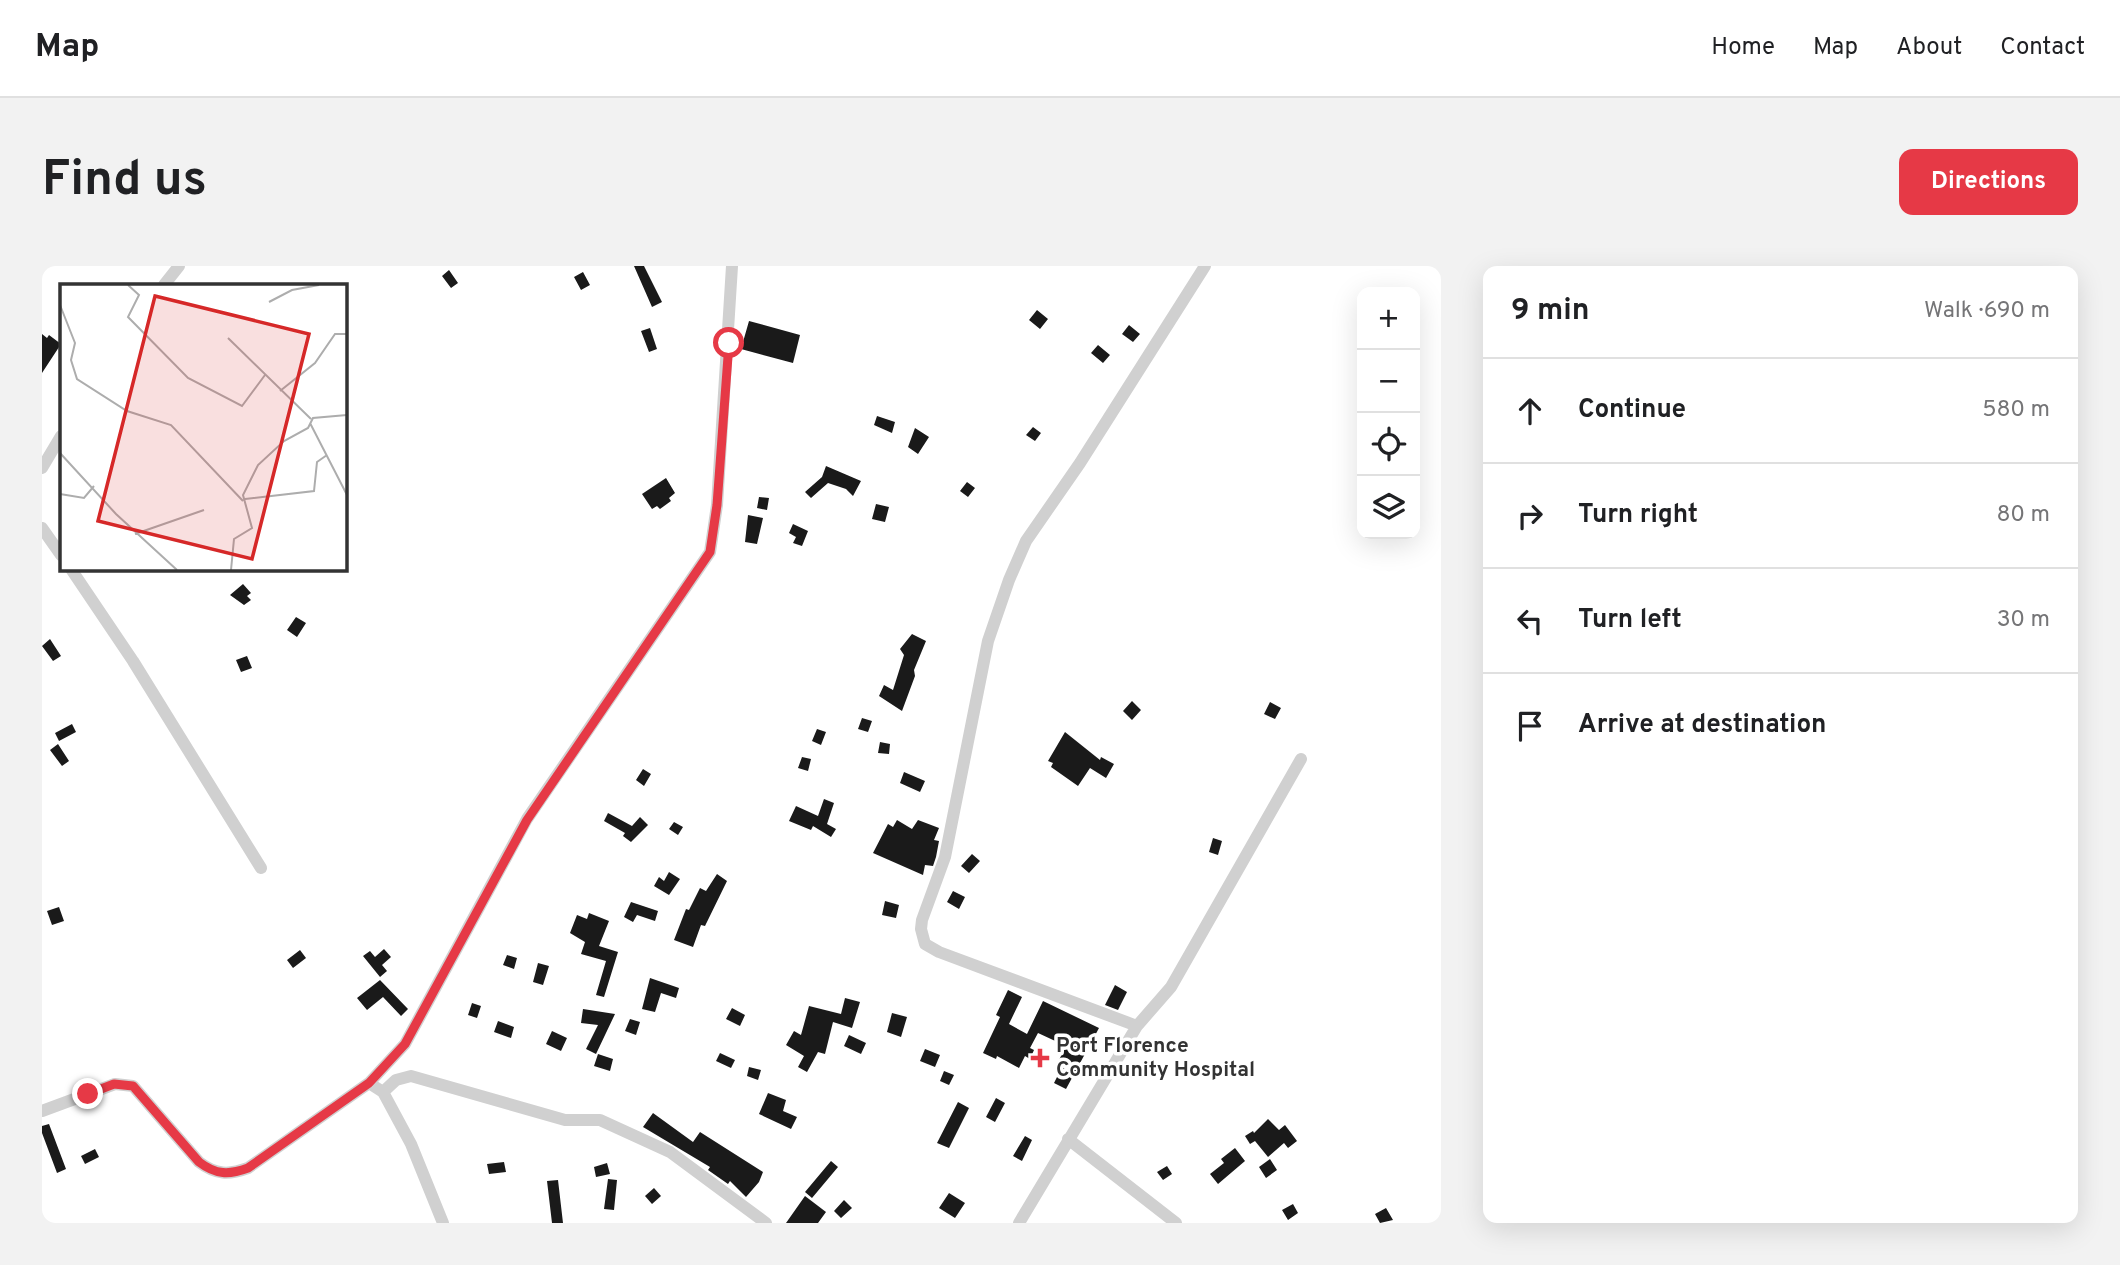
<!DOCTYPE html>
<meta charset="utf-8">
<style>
:root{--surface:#fff;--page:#f2f2f2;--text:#202124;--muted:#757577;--line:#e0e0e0;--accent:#e63946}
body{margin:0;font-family:Overpass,sans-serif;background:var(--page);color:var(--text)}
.controls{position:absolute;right:21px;top:21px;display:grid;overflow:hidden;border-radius:14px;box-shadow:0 7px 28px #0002}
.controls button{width:63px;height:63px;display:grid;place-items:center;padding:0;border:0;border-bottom:2px solid var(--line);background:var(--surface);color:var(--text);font:35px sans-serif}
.stop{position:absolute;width:21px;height:21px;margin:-16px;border:5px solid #e63946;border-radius:50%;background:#fff}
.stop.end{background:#e63946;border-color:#fff;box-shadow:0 2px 7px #0008}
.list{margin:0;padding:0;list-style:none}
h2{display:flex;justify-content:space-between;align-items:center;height:91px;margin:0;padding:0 28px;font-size:30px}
h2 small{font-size:23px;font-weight:400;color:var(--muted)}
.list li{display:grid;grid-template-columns:46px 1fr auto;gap:21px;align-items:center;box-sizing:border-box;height:105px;padding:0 28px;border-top:2px solid var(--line)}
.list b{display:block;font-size:26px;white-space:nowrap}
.list em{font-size:23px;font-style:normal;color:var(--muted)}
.icon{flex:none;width:38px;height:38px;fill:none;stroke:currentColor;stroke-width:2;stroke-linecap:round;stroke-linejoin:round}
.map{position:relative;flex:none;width:1399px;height:957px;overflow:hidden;border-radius:14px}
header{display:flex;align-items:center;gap:42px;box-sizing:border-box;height:98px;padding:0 35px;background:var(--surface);border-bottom:2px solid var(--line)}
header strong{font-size:33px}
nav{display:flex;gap:38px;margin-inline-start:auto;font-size:24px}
.intro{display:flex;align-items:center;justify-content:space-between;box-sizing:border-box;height:168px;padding:0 42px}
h1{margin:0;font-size:49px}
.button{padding:18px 32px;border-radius:14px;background:var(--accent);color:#fff;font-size:24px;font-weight:700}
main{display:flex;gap:42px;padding:0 42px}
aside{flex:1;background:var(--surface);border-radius:14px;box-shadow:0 7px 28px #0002}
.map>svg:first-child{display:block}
</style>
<header>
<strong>Map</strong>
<nav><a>Home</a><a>Map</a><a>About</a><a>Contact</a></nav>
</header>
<div class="intro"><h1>Find us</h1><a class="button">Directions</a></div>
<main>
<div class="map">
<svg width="1399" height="957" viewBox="0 0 1399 957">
<rect width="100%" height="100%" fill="#fff"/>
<path fill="#1a1a1a" d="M592,0H602L620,36L610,41Z
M407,4L416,17L409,22L400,10Z
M541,6L548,19L539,24L532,11Z
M995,44L1006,53L998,63L987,54Z
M707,55L758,69L751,97L699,83Z
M1087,59L1098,68L1091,76L1080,68Z
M608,62L615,83L607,86L599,65Z
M0,68L5,72L7,69L19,78L0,107Z
M1056,79L1068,89L1061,97L1049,87Z
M835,150L853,156L850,167L832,159Z
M991,161L999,167L993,175L984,169Z
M873,162L887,171L876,188L866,181Z
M784,200L819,215L811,230L804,223L786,217L769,232L763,226L780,211Z
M624,212L633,227L627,232L629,235L618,243L615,240L610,243L600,228Z
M925,216L933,222L926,231L918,225Z
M717,231L727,232L725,244L715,242Z
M834,238L847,241L843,256L830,253Z
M706,249L721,252L715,278L703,276Z
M751,258L766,265L760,280L751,277L754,271L747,267Z
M201,318L209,327L205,330L209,334L202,339L188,329Z
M254,351L264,357L255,371L245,364Z
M870,368L884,375L872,404L873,410L860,445L837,430L842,419L851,424L862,389L858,383Z
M8,373L19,390L11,395L0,380Z
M205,390L210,402L199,406L194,394Z
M1090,435L1099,444L1090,454L1081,445Z
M1228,436L1239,442L1233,453L1222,448Z
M820,452L830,455L826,466L816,463Z
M30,458L34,466L17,475L13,467Z
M775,463L784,466L779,479L770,475Z
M1023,466L1058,494L1059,491L1072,498L1064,512L1048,502L1036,520L1009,501L1011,497L1006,495Z
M838,476L848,478L847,488L836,487Z
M16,478L27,495L20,500L8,484Z
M760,491L769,493L766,505L756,502Z
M601,503L609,508L602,520L594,514Z
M862,506L883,515L878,526L858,517Z
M782,533L792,537L785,558L794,563L789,571L771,560L769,564L747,555L754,540L776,550Z
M566,547L590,560L598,551L606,559L589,576L581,570L583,567L562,555Z
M855,554L870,563L876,554L897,562L892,574L897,575L894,591L891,600L883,599L881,609L831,587L846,558L851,561Z
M632,556L641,561L636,569L627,563Z
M1171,572L1180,575L1176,589L1167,586Z
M930,588L938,595L927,607L919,600Z
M627,606L638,613L627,629L612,620L617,611L622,615Z
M675,608L685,615L663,660L659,659L651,681L632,674L644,643L647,644L658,622L664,625Z
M911,625L923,631L917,643L905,636Z
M843,635L857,639L854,652L840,649Z
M589,636L616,645L613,655L595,649L591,656L582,651Z
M17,641L22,655L10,659L5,645Z
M547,647L567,655L557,680L576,686L562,731L554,729L564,695L539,688L543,676L528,667L535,649L545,653Z
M342,683L349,691L340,699L345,705L338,711L321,690L328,685L333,691Z
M258,684L264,692L251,702L245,694Z
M465,689L475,692L472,703L461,699Z
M496,697L507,700L501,719L491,716Z
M608,712L637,722L634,732L619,727L613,746L600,743Z
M338,714L366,743L359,750L341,731L325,744L315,732Z
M1073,719L1085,726L1076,744L1063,739Z
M966,724L980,731L967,758L985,768L1001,735L1057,762L1024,823L1012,817L1017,807L1012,804L1024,780L996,767L988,782L992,784L988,793L983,790L977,802L955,790L954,793L941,787L958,751L954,749Z
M803,732L818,736L810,762L791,756L783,788L776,786L765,806L756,801L762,790L744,779L752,765L759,769L767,740L799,748Z
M430,737L439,740L435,752L426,749Z
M690,742L703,749L698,760L684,753Z
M541,743L573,748L554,788L544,783L556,759L539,757Z
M850,747L865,751L859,771L845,766Z
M588,753L598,756L594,769L583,765Z
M456,755L472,761L469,772L452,766Z
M510,765L525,772L519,785L504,778Z
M807,769L824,777L819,788L802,780Z
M883,783L898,789L893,801L878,795Z
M678,787L693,794L689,802L674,795Z
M556,788L571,793L568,805L552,800Z
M707,801L719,804L716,814L705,810Z
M902,805L912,809L907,819L898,815Z
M726,827L744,834L741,845L755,851L749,863L717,848Z
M954,832L963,837L953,856L944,851Z
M916,836L927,842L907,882L895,877Z
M611,847L651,876L658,866L721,906L717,916L704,931L688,915L686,918L666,904L668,901L601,861Z
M1226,853L1237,864L1243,859L1255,875L1246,882L1242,877L1226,891L1213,875L1208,878L1203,870L1211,865L1212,867Z
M7,858L24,903L15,907L0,867V860Z
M983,870L990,874L980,895L971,890Z
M1193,882L1203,895L1176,918L1168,908L1182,897L1179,893Z
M53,883L57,891L43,898L39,890Z
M1228,893L1235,904L1224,912L1217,901Z
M789,895L796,901L770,932L763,926Z
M462,896L464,906L447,908L445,898Z
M565,897L568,908L554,911L552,901Z
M1125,900L1130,908L1121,914L1115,906Z
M566,913L575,914L572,944L562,943Z
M516,914L521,957H510L505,915Z
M612,922L619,930L610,938L603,930Z
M907,927L923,937L913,952L897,942Z
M763,930L784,946L776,957H744Z
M802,934L810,942L799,952L792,945Z
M1251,938L1256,947L1246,954L1240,944Z
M1344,942L1351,954L1338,957L1333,948Z"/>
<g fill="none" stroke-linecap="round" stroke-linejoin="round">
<path stroke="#d0d0d0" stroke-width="12" d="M122,19L137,0
M0,202L19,170
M0,262L19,289
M29,303L91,395L219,602
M1095,760L897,686L883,678L879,663L880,654L903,591L946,375L967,314L984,275L1038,197L1163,0
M327,817L363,778L485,553L668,286L675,239L690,0
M341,826L369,878L401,957
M0,845L73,818L91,820L157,896C174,909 187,909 206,902L327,817L341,826L354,814L369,810L523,854H558L628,886L724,957
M1026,873L1134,957
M977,957L1095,760L1129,721L1259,493"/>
</g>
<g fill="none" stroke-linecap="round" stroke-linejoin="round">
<path stroke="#e63946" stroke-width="9" d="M46,828L72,818L91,820L157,896C174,909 187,909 206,902L327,817L363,778L485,554L668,286L675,239L687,77"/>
</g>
<path fill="#e63946" stroke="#fff" stroke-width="2.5" d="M994.5 781.5h7v7h7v7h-7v7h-7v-7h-7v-7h7z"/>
<g text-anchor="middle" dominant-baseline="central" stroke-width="7" stroke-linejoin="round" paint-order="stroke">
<g font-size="21" font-weight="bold" fill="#333" stroke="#fff" text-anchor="start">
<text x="1014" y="780">Port Florence<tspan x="1014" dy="24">Community Hospital</tspan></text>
</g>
</g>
<g transform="translate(18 18)">
<rect width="287" height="287" fill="#fff"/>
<path fill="none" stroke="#adadad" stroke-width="2" d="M68,1L79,11L68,33L128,94L182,122L205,91M209,18L232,6L259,1M0,21L15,59L11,76L17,95L67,127L111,141L183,217M168,54L251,135M220,107L255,79L275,50H287M250,139L287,211M0,169L56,230L117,286M0,210L24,214L34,202M185,215L254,207L257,178L267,171M75,250L144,226M171,286L174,255L192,244L183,211L198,181L224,157L248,144L253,134L287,131"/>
<path fill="#d62828" fill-opacity="0.15" stroke="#d62828" stroke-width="3.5" d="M95,12L249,50L192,275L38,237Z"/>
<rect width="287" height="287" fill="none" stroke="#333" stroke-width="3.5"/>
</g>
</svg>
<div class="controls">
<button>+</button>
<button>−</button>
<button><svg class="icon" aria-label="locate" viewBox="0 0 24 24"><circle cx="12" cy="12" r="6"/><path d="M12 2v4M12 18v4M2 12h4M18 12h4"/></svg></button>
<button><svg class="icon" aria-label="layers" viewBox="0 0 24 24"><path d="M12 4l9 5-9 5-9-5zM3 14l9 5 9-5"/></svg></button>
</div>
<div class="stop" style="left:687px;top:77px"></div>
<div class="stop end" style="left:46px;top:828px"></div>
</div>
<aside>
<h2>9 min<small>Walk · 690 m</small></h2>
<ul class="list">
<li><svg class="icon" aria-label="ahead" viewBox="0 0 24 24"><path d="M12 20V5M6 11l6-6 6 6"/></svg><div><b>Continue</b></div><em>580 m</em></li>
<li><svg class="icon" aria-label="right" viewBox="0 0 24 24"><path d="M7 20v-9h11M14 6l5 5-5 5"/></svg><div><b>Turn right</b></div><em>80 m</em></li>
<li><svg class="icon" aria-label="left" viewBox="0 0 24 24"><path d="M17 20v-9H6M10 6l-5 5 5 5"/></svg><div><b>Turn left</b></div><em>30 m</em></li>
<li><svg class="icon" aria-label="arrive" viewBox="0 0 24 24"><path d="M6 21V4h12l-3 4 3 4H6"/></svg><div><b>Arrive at destination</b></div></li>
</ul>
</aside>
</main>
